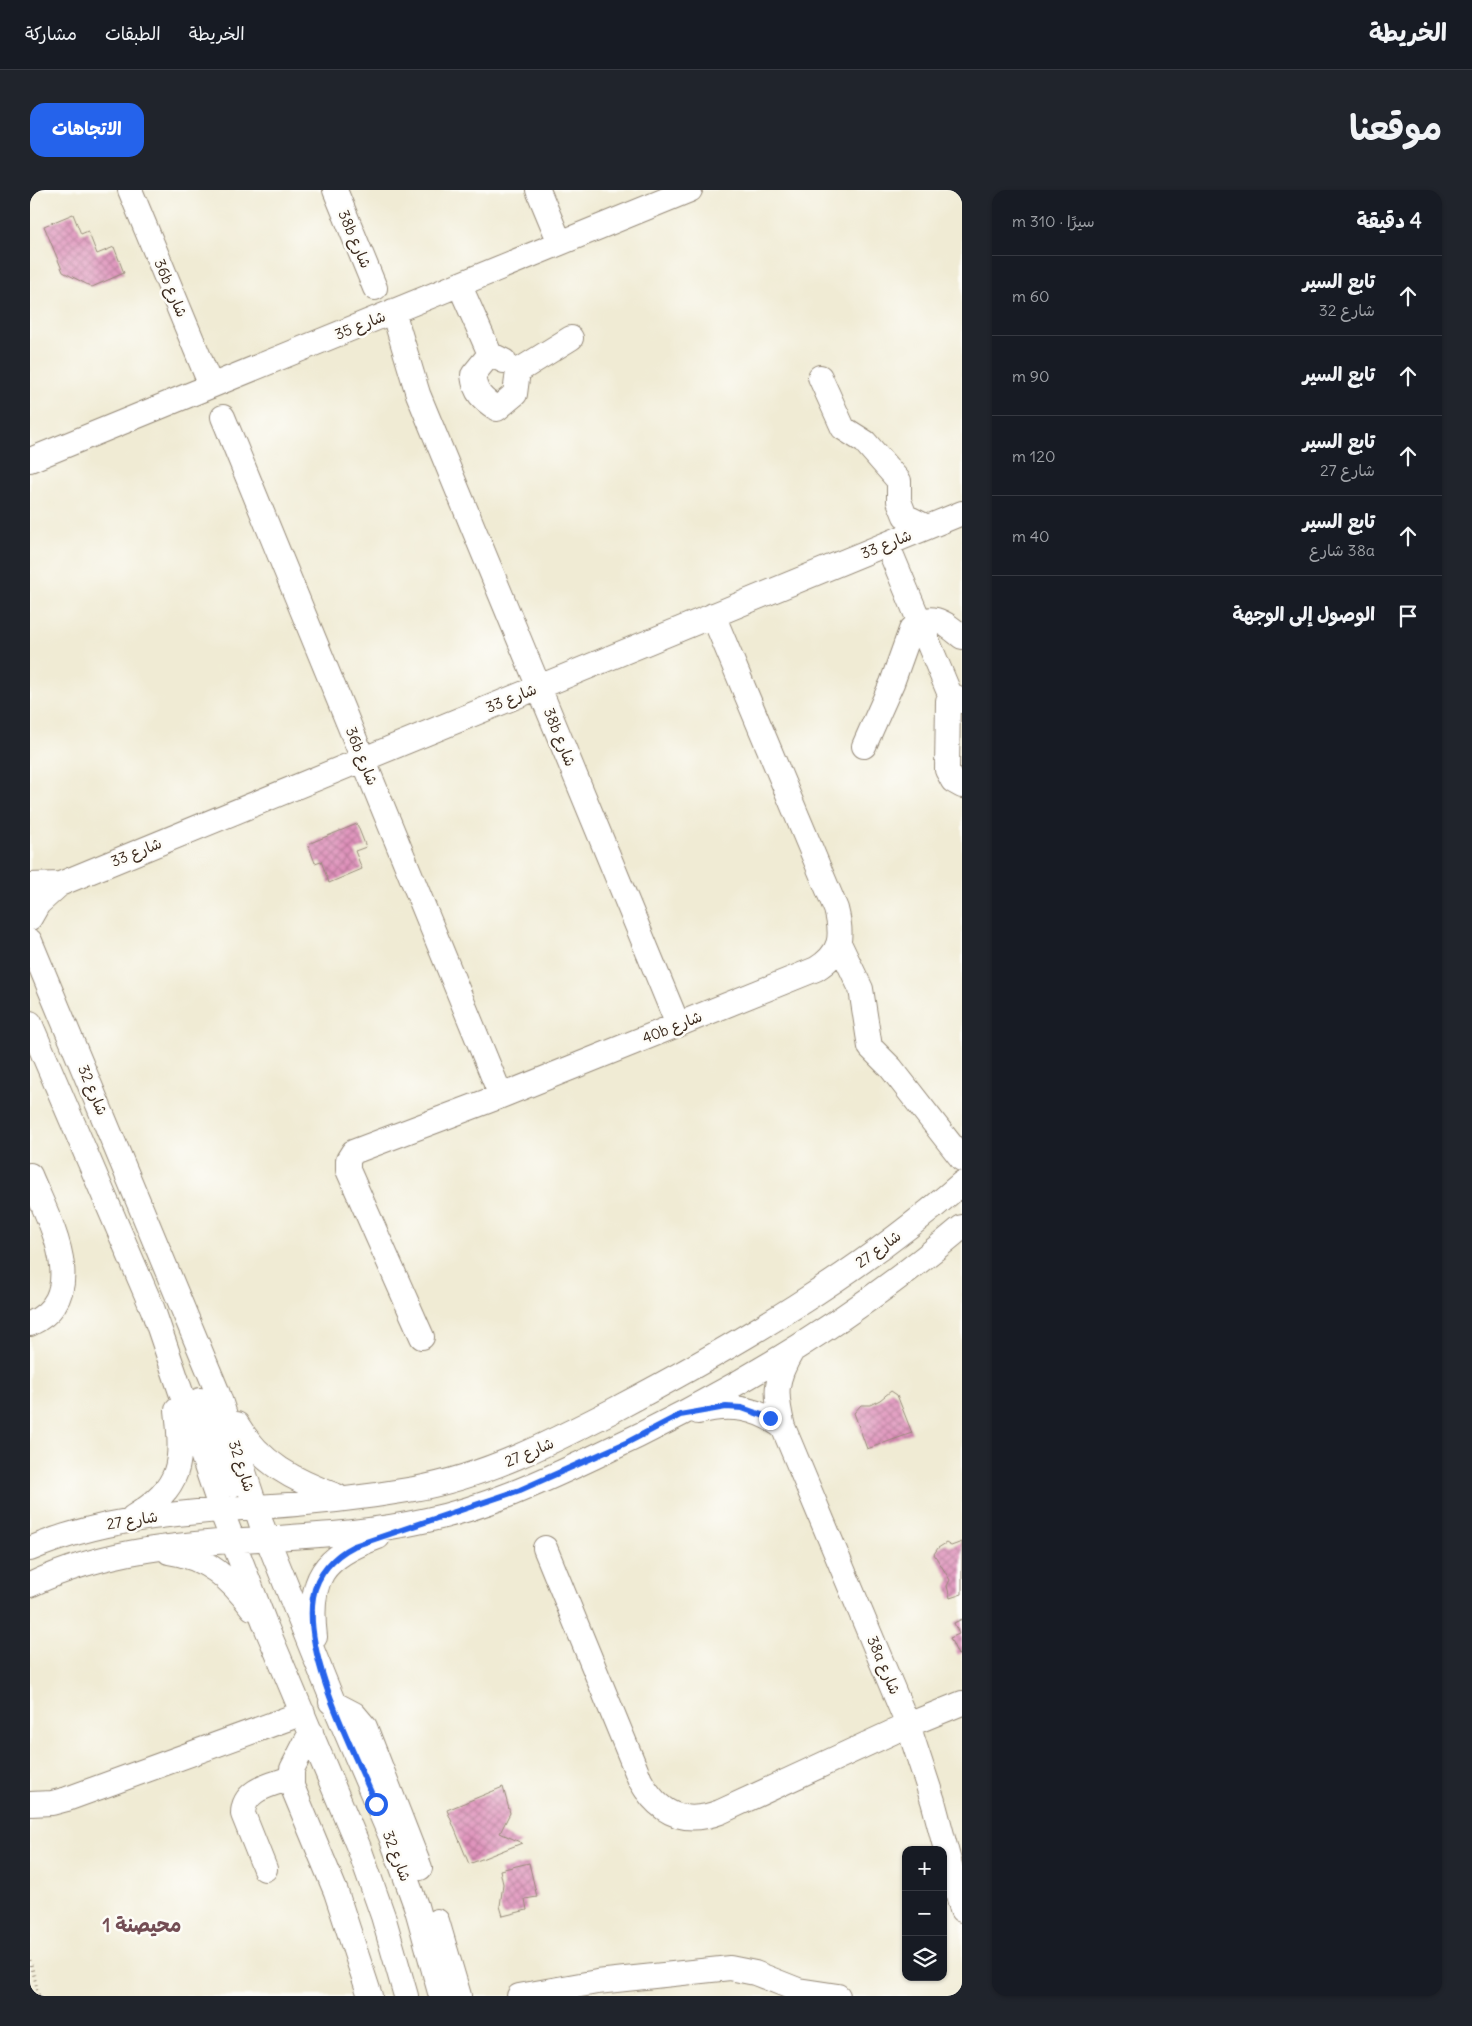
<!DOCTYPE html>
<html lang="ar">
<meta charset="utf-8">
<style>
:root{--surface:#171b24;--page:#20242c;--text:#f1f3f6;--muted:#9ea1a6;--line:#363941;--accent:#2563eb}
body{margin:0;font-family:Delius,"Playpen Sans Arabic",sans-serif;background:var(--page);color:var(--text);direction:rtl}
.controls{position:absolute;right:15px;bottom:15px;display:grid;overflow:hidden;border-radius:10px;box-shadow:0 1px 4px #0004}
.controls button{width:45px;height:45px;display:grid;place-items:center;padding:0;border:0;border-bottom:1px solid var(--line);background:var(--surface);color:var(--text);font:25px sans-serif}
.stop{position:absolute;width:15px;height:15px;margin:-11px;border:4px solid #2563eb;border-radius:50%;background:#fff}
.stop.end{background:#2563eb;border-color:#fff;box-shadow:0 1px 5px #0008}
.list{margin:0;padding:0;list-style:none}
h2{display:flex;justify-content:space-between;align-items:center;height:65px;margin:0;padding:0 20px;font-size:21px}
h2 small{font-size:16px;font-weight:400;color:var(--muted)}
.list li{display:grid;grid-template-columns:32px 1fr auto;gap:15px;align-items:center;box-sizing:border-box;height:80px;padding:0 20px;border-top:1px solid var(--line)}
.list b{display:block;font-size:19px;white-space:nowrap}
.list p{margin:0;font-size:16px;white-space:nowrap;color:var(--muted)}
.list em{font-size:16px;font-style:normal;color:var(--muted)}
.icon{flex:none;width:28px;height:28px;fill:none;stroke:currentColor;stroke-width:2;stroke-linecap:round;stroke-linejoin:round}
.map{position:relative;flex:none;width:932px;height:1806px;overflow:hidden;direction:ltr;border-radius:15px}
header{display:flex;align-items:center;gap:30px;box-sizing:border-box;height:70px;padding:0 25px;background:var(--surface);border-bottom:1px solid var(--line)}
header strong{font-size:24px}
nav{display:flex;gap:28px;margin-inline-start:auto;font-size:18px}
.intro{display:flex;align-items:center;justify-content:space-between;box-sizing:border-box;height:120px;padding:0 30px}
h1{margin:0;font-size:35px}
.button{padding:12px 22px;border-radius:15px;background:var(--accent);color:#fff;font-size:18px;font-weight:700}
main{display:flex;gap:30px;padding:0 30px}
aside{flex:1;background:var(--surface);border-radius:15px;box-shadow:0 1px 4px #0004}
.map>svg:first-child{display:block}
</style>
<header>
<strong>الخريطة</strong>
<nav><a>الخريطة</a><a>الطبقات</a><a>مشاركة</a></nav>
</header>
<div class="intro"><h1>موقعنا</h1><a class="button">الاتجاهات</a></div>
<main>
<aside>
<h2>4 دقيقة<small>سيرًا · 310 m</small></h2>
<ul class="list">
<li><svg class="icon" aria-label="ahead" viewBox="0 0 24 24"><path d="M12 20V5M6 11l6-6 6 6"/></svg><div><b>تابع السير</b><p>شارع 32</p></div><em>60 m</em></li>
<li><svg class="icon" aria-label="ahead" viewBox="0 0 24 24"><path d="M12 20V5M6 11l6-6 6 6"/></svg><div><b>تابع السير</b></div><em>90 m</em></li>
<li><svg class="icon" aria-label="ahead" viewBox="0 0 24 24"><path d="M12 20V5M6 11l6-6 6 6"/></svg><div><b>تابع السير</b><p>شارع 27</p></div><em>120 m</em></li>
<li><svg class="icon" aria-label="ahead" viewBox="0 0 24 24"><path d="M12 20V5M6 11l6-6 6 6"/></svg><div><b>تابع السير</b><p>38a شارع</p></div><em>40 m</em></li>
<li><svg class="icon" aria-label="arrive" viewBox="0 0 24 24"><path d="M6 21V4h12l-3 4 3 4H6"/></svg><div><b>الوصول إلى الوجهة</b></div></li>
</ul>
</aside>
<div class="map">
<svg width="932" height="1806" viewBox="0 0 932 1806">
<defs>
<pattern id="building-cross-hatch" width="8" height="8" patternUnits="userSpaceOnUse" patternTransform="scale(1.25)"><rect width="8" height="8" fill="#de90ba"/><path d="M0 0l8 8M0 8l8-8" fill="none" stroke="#b57697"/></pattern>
</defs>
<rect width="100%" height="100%" fill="#fdfcf7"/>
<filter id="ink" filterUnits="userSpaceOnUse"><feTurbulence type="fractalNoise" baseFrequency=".02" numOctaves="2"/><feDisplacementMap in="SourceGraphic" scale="10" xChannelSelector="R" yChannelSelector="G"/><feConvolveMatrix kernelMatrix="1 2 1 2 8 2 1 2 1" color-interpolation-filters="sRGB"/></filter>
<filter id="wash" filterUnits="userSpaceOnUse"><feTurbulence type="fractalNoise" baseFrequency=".0096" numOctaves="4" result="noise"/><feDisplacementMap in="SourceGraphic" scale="20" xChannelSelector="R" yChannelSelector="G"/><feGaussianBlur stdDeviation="1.12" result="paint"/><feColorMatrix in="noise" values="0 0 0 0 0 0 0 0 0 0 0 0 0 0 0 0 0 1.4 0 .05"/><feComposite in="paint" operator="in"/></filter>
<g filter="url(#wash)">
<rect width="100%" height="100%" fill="#f0ebd4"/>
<g id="blocks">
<path fill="url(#building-cross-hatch)" d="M43,24L51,44L58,41L67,64L84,57L94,83L62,97L33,82L14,36Z
M327,634L336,657L325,661L332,679L299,693L291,671L285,673L278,654Z
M861,1201L867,1205L882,1243L837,1259L824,1223L831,1215H840L850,1210Z
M932,1352V1404L920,1408L917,1396L920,1390L904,1364L908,1358L916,1353L921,1356Z
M932,1429V1463L928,1465L920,1448L929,1444L924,1433Z
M473,1597L480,1623L470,1643L492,1653L439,1674L417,1620Z
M499,1673L507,1707L495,1709L497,1720L473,1726L470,1716L473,1694L470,1680Z"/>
</g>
</g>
<g filter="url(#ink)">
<use href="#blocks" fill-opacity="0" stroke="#968a79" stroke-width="1"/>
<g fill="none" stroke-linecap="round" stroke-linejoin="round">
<g stroke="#968a79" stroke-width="26">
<path id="minor" d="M100,0L181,196
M305,0L345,98
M508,0L530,53
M430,96L460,164L474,171
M363,121L388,204L648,835
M460,164L443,185C445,203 452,209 467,219L485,204L488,181L541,148
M790,187L813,238L835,252L869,291V311L875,326L897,337
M193,227L471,906
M0,270L660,0
M857,354L921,507
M932,511L924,506L918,511L917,580L923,591L932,596
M834,556L862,493L881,440C900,419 915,433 932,447
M0,695L30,694L932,323
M0,728L8,714L30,694
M0,751L187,1201L231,1333L304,1514L361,1647L386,1716L411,1806
M809,753L831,799L840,857L861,878L932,969
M0,833L123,1120L191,1320L237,1439L329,1658L353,1726L376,1806
M0,985C18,1029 63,1105 0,1134
M392,1147L318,980V970L323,962L471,906L786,779C812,763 813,746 806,719L683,425
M762,1161C744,1191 745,1204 753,1237L878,1535L903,1611L932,1720
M170,1210L202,1295
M668,1222C700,1213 727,1218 753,1237
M207,1234C230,1273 265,1291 307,1306
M103,1327C152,1297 153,1274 147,1220
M515,1358L610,1590C629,1624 653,1636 690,1622L878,1535L932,1513
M0,1359C68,1330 138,1324 211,1318C268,1315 327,1309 384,1299C456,1286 520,1253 584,1220C707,1155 827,1085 932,993
M139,1362C176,1367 201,1389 222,1418
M0,1395C125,1335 265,1360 397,1330C455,1318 511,1292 564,1267C696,1206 821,1131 932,1037
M285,1447C278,1388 292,1367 348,1347
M301,1512L324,1524L335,1537L390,1678
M281,1542L262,1579V1596L306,1702L340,1806
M0,1614L22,1613L37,1609L273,1523
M235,1679L213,1624C213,1599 241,1595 261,1588
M407,1731L429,1806
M489,1806L567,1792L700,1778L725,1783L768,1800L808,1806"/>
</g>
<path stroke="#968a79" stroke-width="3" stroke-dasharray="1 4" stroke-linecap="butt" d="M0,1770L9,1806"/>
<use href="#minor" stroke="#fff" stroke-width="24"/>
</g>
</g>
<g fill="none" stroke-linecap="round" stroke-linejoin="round" filter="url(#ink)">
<path stroke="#2563eb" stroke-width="6" d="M346,1614C323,1559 273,1467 283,1407C287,1384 304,1366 324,1356L490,1300L598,1252L650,1225L696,1217L712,1218L740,1228"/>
</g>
<g text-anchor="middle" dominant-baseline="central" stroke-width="5" stroke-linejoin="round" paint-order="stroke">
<g font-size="15" fill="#3b2a1e" stroke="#fdfcf7">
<text transform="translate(325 49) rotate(67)">38b شارع</text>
<text transform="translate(141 98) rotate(67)">36b شارع</text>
<text transform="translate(330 135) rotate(-22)">شارع 35</text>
<text transform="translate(856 354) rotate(-22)">شارع 33</text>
<text transform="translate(481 508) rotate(-22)">شارع 33</text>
<text transform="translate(530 547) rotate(68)">38b شارع</text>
<text transform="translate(332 566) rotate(68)">36b شارع</text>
<text transform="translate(106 662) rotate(-22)">شارع 33</text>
<text transform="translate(642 837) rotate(-22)">40b شارع</text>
<text transform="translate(63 900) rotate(67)">شارع 32</text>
<text transform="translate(848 1059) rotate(-36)">شارع 27</text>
<text transform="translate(499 1262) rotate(-23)">شارع 27</text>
<text transform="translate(212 1276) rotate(72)">شارع 32</text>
<text transform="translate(102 1330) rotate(-9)">شارع 27</text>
<text transform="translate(854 1475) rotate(67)">38a شارع</text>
<text transform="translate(367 1666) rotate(69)">شارع 32</text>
</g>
<g font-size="20" font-weight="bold" fill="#744e55" stroke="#fdfcf7">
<text x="112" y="1734">محيصنة 1</text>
</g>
</g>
</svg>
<div class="controls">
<button>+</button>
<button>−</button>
<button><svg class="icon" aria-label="layers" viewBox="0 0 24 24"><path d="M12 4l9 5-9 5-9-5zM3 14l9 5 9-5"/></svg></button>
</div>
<div class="stop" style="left:346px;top:1614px"></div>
<div class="stop end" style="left:740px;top:1228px"></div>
</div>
</main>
